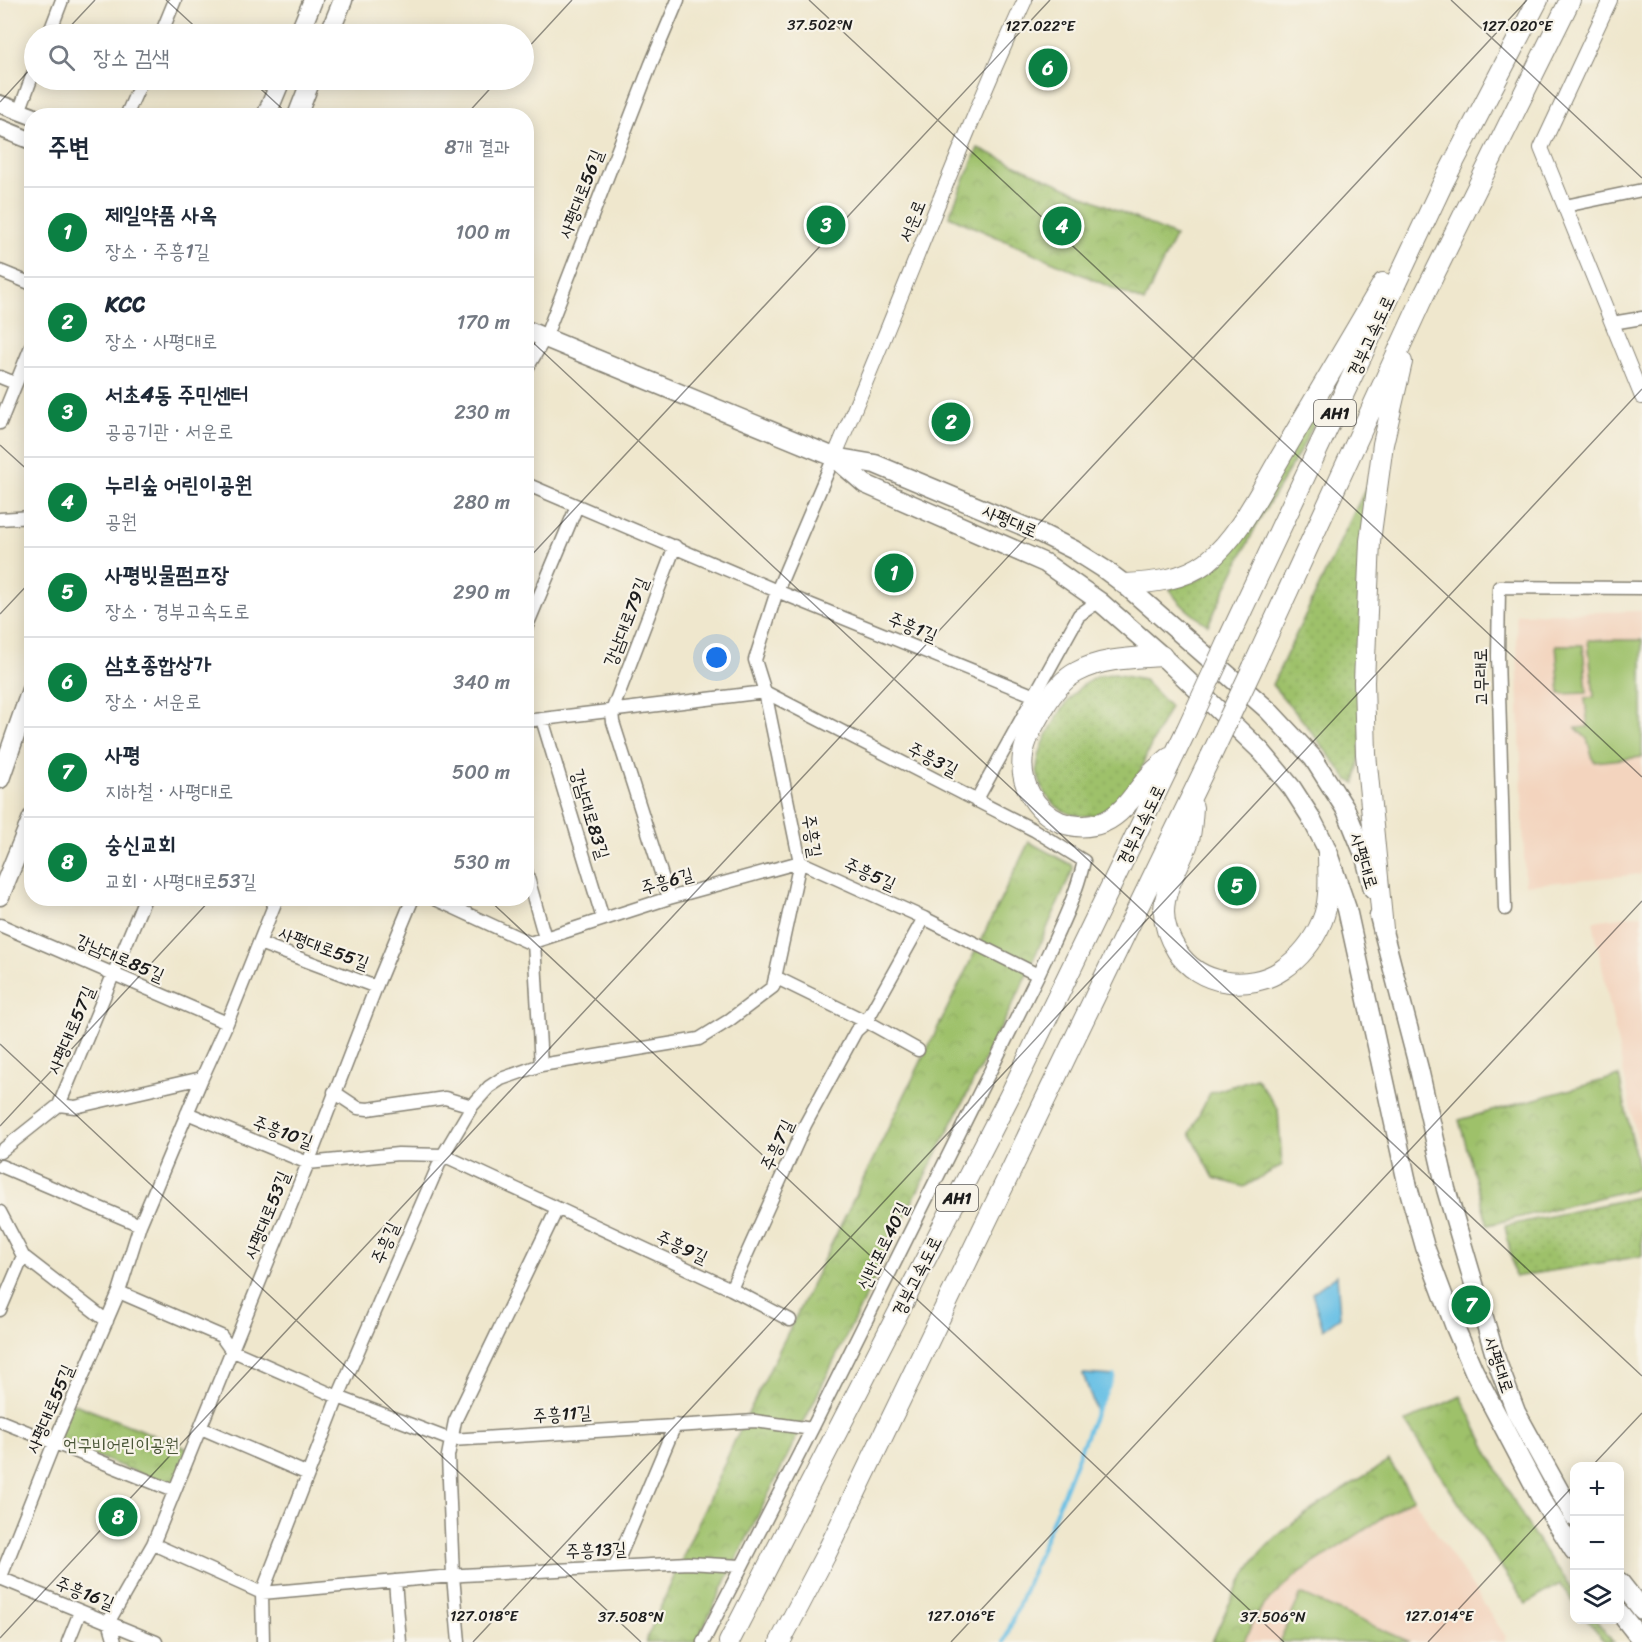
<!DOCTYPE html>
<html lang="ko">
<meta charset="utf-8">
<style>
:root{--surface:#fff;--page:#f6f6f7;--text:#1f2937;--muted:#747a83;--line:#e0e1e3;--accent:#0b8043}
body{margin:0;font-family:Sriracha,"Poor Story",sans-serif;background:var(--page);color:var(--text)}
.controls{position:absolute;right:18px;bottom:18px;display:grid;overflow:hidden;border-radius:12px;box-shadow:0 3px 15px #0003}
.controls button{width:54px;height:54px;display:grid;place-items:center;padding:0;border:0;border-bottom:2px solid var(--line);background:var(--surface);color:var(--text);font:30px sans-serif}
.you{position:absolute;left:717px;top:658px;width:21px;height:21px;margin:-15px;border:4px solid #fff;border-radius:50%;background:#1a73e8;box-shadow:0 0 0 9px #1a73e833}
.badge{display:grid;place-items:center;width:39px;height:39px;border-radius:50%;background:var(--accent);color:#fff;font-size:20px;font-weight:700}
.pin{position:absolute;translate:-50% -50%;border:3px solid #fff;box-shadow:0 2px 6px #0006}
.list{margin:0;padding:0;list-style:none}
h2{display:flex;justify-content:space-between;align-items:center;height:78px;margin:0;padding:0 24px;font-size:26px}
h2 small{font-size:20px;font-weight:400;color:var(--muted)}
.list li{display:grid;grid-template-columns:39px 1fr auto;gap:18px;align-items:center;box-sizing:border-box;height:90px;padding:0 24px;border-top:2px solid var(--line)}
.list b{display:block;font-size:22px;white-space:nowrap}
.list p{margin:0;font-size:20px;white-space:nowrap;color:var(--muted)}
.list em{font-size:20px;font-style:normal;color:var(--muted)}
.icon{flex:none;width:33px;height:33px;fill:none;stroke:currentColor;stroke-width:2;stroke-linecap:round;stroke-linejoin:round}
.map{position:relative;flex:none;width:1642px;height:1642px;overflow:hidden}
.search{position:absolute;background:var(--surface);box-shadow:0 3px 15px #0003;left:24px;top:24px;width:510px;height:66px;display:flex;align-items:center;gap:15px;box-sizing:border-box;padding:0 21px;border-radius:33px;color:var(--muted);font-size:22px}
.panel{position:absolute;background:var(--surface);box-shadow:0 3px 15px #0003;left:24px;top:108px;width:510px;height:798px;border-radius:24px}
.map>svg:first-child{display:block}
</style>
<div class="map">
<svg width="1642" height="1642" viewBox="0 0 1642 1642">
<defs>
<pattern id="grass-dots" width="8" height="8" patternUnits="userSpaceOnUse" patternTransform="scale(1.5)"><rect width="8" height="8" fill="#9ec16b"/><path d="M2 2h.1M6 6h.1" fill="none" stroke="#88a55c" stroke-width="1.8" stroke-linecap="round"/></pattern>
<pattern id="park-crowns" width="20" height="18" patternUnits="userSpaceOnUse" patternTransform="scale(1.5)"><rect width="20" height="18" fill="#9ec16b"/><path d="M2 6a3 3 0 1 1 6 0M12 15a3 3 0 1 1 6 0" fill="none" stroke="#88a55c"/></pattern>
</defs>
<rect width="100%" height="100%" fill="#f7f3e8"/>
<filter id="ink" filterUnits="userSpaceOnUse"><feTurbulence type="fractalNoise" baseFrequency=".0167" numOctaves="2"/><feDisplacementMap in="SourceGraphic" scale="12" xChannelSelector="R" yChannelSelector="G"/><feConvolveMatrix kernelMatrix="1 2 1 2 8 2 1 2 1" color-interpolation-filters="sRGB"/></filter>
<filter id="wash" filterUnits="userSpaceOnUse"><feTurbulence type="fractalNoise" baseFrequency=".008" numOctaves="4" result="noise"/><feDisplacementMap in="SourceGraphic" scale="24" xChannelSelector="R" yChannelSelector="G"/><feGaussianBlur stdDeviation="1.35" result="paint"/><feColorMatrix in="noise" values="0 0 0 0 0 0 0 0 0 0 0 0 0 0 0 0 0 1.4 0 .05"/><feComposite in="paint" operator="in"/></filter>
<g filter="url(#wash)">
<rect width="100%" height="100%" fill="#efe7cd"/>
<path fill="#f3d4be" d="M1642,611V874L1525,885L1516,614Z
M1642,914V1165L1593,921Z
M1413,1498L1506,1637L1504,1642H1244L1253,1621L1262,1607L1299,1573Z"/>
<path fill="url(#grass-dots)" stroke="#5d6e44" stroke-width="1.5" d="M1324,394L1328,396L1302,448L1259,520L1208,625C1194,616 1177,604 1170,589L1198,580L1216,567L1241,531Z
M1378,462L1360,757L1355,783L1348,780L1303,721L1272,685Z
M1114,674L1144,680L1170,707C1162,723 1153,740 1146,756C1141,769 1137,783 1129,794C1125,798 1119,802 1115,805C1083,828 1047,813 1038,775C1032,752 1066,697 1084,684C1093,677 1103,674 1114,674Z
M1642,1196V1256L1515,1277L1505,1226Z"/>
<path fill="url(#park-crowns)" stroke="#5d6e44" stroke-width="1.5" d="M978,148L1175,236L1144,302L949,216Z
M1029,842L1072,865L1073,869L1020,990L910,1206L696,1642H645L735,1440Z
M1619,1076L1642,1187L1488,1225L1459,1120Z
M1256,1078L1278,1109L1282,1165L1244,1187L1214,1178L1190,1133L1210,1093Z
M1461,1396C1489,1453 1516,1512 1553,1563C1562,1576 1575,1586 1574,1603L1560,1584L1526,1604L1405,1422Z
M72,1403L192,1450L176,1488L56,1440Z
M1389,1461L1413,1498L1299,1573L1262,1607L1253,1621L1244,1642H1212C1224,1614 1237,1585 1255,1560C1283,1522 1349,1486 1389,1461Z
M1587,1620H1596L1613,1642H1604Z"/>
<path fill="#9ec16b" stroke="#5d6e44" stroke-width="1.5" d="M1588,640H1642V757L1594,762L1587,739L1576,728L1588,727L1585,699L1594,697Z
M1556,645H1583L1587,693L1560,694Z
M1301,1594L1410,1642H1279Z"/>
<path fill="#68c0e5" stroke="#426e80" stroke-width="1.5" d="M1337,1275L1340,1317L1323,1329L1312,1293Z
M1083,1374L1114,1376L1096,1411Z"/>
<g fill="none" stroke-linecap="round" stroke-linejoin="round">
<path stroke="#68c0e5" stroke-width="4" d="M1004,1642L1096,1411L1114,1376"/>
</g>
</g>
<g filter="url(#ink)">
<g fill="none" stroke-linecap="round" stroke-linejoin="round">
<g stroke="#868274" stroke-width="15">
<path id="minor" d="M49,34L62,0
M161,34L175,0
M258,80L278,88
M19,112L34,71
M126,116L142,80
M1565,206L1642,190
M0,271L32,284
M1612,323L1642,318
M526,370L545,338L651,64L678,0
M0,377L15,383
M0,423L32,344
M526,484L777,591L1035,696
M0,519L32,517
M526,628L577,506
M542,719L603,919
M526,721L765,692
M976,801L1079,615L1099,601
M526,871L545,938
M433,898L530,943L669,898L800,862L924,918L1038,975
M669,898L613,722L612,711L675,546
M1505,909L1498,656L1499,587L1642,588
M0,925L227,1023
M534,942L541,1065
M259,943L376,987
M775,977L875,1026L918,1050
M334,1092L358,1108L368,1109L445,1098L472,1106
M59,1105L75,1107L202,1078
M187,1113L308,1163L398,1154L443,1155L731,1289L790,1320
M0,1152L59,1105L145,898
M1,1166L140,1225
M0,1212L23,1256L107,1321
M731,1289L805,1125L856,1031L866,1022L924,918
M119,1292L221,1336L231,1350L338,1397L451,1440L755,1421L812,1429
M0,1310L23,1256
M0,1421L174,1491
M201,1428L308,1474
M153,1544L262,1593L463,1575L688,1563L741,1566
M615,1567L675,1425
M0,1578L156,1642
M0,1579L54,1443L119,1292L140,1225L202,1078L227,1023L277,898
M395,1581L400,1642
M68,1642L80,1612
M115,1642L109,1621L153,1544L308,1163L376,987L413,898
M263,1642L262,1593L338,1397L443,1155L472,1106L489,1087L501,1079L541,1065L699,1039L728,1021L773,987L800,862L765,692L755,660L777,591L834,457
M459,1642L453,1576L448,1456L455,1421L557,1209
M703,1642L812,1429L1038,975C1055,938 1075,901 1084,861L1034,830L765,692"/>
</g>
<g stroke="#868274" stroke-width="16">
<path id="tertiary" d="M1610,0L1541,148L1642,397
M834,457C900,305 956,150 1025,0"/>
</g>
<g stroke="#868274" stroke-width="20">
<path id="secondary" d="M0,104L32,116
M0,128L32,141"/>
</g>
<g stroke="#868274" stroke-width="21">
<path id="primary" d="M299,34L313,0
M329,34L343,0
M266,116L281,80
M297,116L311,80
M526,330L834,457L875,464L1040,533L1074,550L1104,569L1124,584L1268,710L1313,758L1346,810L1365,857L1373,889
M835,458L865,484L1045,563L1099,601L1162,656L1261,751L1292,788L1310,816L1325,845L1347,909L1408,1187L1425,1247L1455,1327L1474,1371L1542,1500L1574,1551
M0,779L32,687
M0,896L32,818
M1379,916L1419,1069L1446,1189L1497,1362L1516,1412L1574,1517
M1620,1582L1642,1610
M1620,1613L1642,1641"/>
</g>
<g stroke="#868274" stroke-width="22">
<path id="trunk" d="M1124,584C1152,583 1183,580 1207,562C1239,537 1262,488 1283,453C1316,397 1350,340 1383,283
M1227,642L1443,183L1538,0
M1162,656C1133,658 1102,658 1077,672C1063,679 1051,695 1043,709C1035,722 1025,739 1023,755C1019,783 1034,810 1060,822C1075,828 1089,828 1104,822C1126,812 1136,790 1152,773C1157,768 1163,763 1169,758
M1253,667L1422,299L1570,0
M1193,807C1192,819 1192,832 1188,843C1180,865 1164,887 1164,912C1164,925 1170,940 1177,951C1198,985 1249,992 1282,970C1300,958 1314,940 1322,921C1331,900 1328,875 1328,853
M1383,929L1366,754L1364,682L1370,541L1383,444L1402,362
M729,1642L1010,1095L1186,731
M780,1642L825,1556L1211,756"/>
</g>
<use href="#minor" stroke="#fff" stroke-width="12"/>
<use href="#tertiary" stroke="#fff" stroke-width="14"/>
<use href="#secondary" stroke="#fff" stroke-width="16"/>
<use href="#primary" stroke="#fff" stroke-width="18"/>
<use href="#trunk" stroke="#fff" stroke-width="20"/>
<g stroke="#868274" stroke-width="22" stroke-linecap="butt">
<path id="trunk-bridge" d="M1186,731L1227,642
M1211,756L1253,667"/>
</g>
<use href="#trunk-bridge" stroke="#fff" stroke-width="20"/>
</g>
</g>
<path fill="none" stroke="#1c1c1c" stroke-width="1.5" stroke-opacity="0.45" d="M166,0L203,34M809,0L1642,777M1451,0L1642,178M63,34L95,0M524,52L572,0M251,80L290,116M0,102L34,65M465,116L498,80M526,336L1642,1376M0,445L32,474M526,561L1050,0M0,614L32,580M487,898L1284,1642M0,1044L641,1642M0,1126L212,898M1592,1466L1642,1413M0,1638L1527,0M473,1642L1642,389M951,1642L1642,901M1428,1642L1574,1485"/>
<g text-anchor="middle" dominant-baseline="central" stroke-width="4.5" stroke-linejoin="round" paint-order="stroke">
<g fill="#f7f3e8" stroke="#5e5c59" stroke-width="1.5">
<rect x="1314" y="400" width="42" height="26" rx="4.5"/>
<rect x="936" y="1185" width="42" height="26" rx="4.5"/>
</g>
<g font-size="16" font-weight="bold" fill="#1c1c1c">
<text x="1335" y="413">AH1</text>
<text x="957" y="1198">AH1</text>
</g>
<g font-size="18" fill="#1c1c1c" stroke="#f7f3e8">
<text transform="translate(581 194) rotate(-69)">사평대로56길</text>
<text transform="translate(912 221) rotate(-68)">서운로</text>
<text transform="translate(1371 336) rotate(-65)">경부고속도로</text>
<text transform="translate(1010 521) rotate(23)">사평대로</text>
<text transform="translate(626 622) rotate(-69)">강남대로79길</text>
<text transform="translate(913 627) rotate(22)">주흥1길</text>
<text transform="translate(1481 677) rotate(-91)">고무래로</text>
<text transform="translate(933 759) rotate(27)">주흥3길</text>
<text transform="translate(590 814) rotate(73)">강남대로83길</text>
<text transform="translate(1141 825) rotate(-64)">경부고속도로</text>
<text transform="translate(812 836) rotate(81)">주흥길</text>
<text transform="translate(1364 861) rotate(73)">사평대로</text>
<text transform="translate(870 874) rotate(24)">주흥5길</text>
<text transform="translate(667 881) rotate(-16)">주흥6길</text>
<text transform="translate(324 948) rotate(20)">사평대로55길</text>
<text transform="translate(120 958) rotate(23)">강남대로85길</text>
<text transform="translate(71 1030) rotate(-67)">사평대로57길</text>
<text transform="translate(283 1132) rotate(20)">주흥10길</text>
<text transform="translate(777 1145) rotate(-65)">주흥7길</text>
<text transform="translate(267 1215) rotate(-68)">사평대로53길</text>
<text transform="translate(385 1243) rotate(-67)">주흥길</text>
<text transform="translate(883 1246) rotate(-64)">신반포로40길</text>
<text transform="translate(682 1247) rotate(25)">주흥9길</text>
<text transform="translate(917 1276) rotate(-63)">경부고속도로</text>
<text transform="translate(1499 1365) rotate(71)">사평대로</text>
<text transform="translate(50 1409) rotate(-67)">사평대로55길</text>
<text transform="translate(562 1414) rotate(-4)">주흥11길</text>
<text transform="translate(596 1550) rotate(-3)">주흥13길</text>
<text transform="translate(85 1593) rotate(21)">주흥16길</text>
</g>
<g font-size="18" fill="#4a5638" stroke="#f7f3e8">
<text x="121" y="1445">언구비어린이공원</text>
</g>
</g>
<g font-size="15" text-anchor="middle" fill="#1c1c1c" stroke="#f7f3e8" stroke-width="4.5" stroke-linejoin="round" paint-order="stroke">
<text x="820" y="30">37.502°N</text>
<text x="1040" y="31">127.022°E</text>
<text x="1517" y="31">127.020°E</text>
<text x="484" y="1621">127.018°E</text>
<text x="961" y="1621">127.016°E</text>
<text x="1439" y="1621">127.014°E</text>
<text x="631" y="1622">37.508°N</text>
<text x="1273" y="1622">37.506°N</text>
</g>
</svg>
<div class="controls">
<button>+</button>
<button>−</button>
<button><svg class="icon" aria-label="layers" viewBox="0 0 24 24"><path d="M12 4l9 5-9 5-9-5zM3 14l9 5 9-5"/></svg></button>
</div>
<div class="you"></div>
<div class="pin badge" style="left:894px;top:573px">1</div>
<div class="pin badge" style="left:951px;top:422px">2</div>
<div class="pin badge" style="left:826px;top:225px">3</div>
<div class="pin badge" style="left:1062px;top:226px">4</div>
<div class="pin badge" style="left:1237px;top:886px">5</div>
<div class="pin badge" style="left:1048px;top:68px">6</div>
<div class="pin badge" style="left:1471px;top:1305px">7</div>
<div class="pin badge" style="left:118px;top:1517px">8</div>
<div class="search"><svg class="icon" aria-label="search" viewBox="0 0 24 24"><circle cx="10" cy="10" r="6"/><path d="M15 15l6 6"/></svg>장소 검색</div>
<section class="panel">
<h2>주변<small>8개 결과</small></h2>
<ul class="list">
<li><span class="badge">1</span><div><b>제일약품 사옥</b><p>장소 · 주흥1길</p></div><em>100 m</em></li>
<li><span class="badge">2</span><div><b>KCC</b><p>장소 · 사평대로</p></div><em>170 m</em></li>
<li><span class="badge">3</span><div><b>서초4동 주민센터</b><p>공공기관 · 서운로</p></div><em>230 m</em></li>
<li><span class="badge">4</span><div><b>누리숲 어린이공원</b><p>공원</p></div><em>280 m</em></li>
<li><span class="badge">5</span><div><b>사평빗물펌프장</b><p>장소 · 경부고속도로</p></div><em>290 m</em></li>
<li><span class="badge">6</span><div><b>삼호종합상가</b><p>장소 · 서운로</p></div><em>340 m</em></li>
<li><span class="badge">7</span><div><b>사평</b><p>지하철 · 사평대로</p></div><em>500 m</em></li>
<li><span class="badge">8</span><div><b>숭신교회</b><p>교회 · 사평대로53길</p></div><em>530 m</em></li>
</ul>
</section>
</div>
